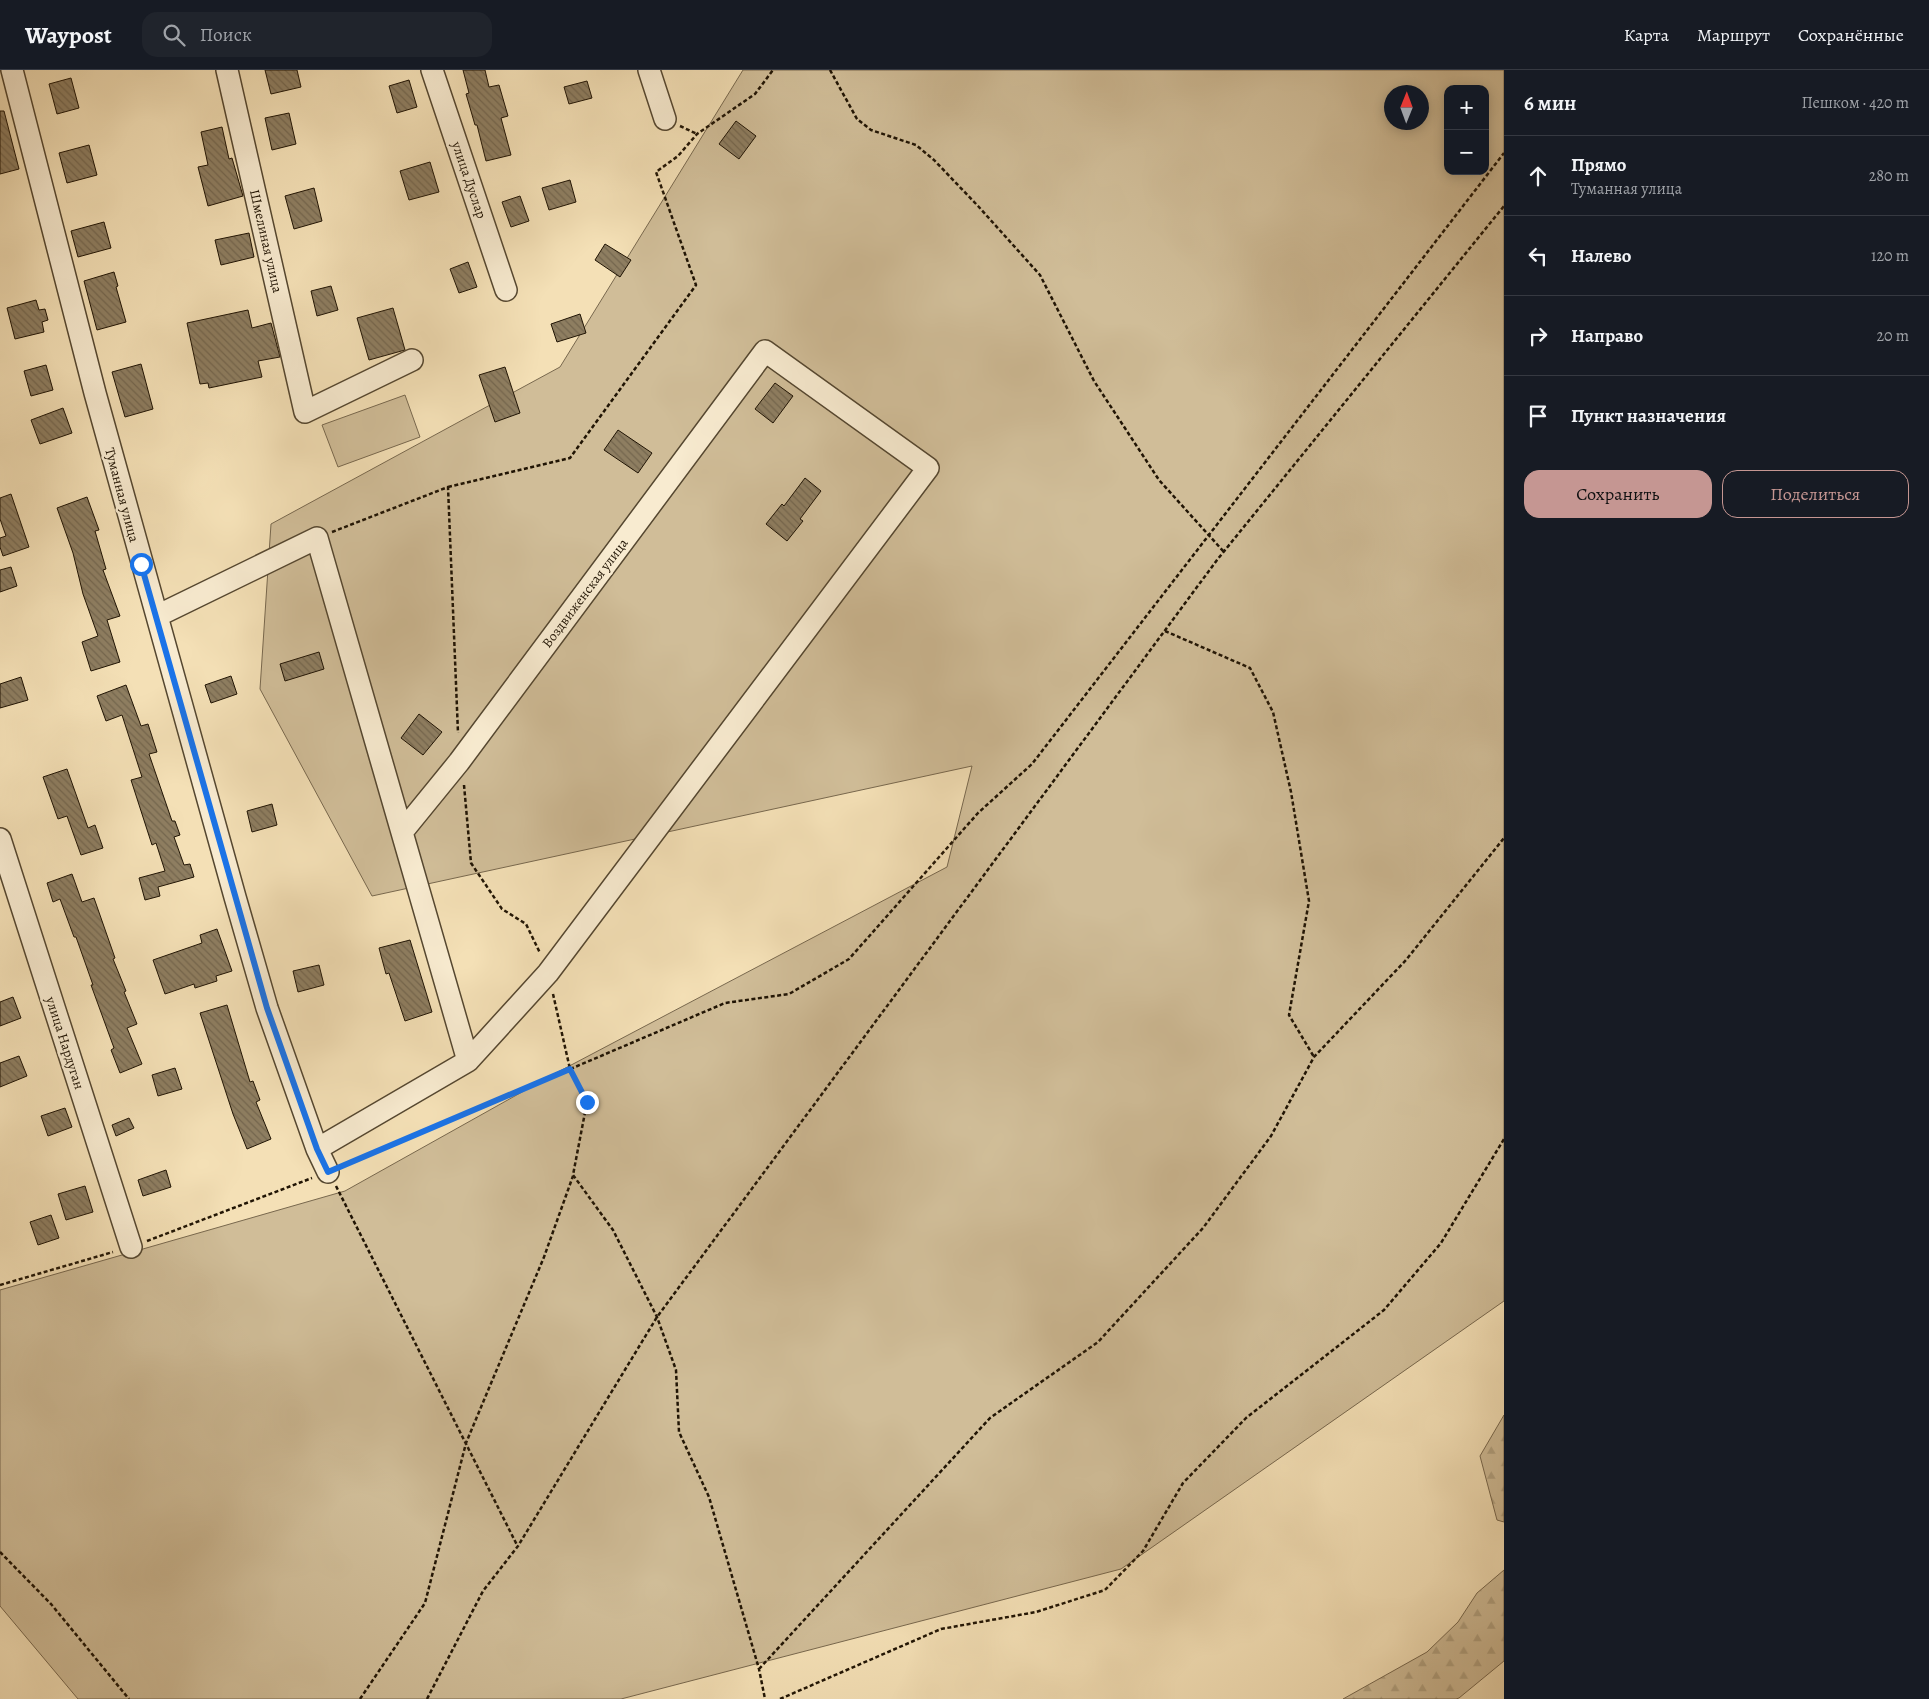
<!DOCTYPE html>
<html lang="ru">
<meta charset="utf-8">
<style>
:root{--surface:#171b24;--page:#20242c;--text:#f1f3f6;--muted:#9ea1a6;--line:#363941;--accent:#c59692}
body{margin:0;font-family:Alegreya,serif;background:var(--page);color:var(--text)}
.controls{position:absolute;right:15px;top:15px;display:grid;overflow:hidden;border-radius:10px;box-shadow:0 2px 12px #0003}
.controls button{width:45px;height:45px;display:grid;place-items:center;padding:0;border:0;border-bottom:1px solid var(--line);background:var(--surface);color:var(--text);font:25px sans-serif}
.compass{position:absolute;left:1384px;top:15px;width:45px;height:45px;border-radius:50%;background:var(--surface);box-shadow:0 2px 12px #0003;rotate:1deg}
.stop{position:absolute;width:15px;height:15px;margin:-11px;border:4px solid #1a73e8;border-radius:50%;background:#fff}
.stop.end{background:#1a73e8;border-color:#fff;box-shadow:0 1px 5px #0008}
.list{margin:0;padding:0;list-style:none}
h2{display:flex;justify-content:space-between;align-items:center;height:65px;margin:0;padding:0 20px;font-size:21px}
h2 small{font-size:16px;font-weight:400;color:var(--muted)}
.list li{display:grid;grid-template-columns:32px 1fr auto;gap:15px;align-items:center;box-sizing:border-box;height:80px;padding:0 20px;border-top:1px solid var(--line)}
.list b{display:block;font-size:19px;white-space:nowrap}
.list p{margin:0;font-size:16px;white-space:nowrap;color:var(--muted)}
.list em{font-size:16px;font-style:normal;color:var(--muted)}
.actions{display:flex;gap:10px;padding:15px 20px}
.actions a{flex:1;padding:11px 0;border:1px solid var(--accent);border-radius:15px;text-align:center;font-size:18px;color:var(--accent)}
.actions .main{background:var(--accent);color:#111}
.icon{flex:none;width:28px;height:28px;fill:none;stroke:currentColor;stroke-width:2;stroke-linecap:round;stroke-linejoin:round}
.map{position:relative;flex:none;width:1504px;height:1629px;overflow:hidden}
header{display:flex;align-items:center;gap:30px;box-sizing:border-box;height:70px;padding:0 25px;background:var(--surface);border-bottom:1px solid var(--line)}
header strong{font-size:24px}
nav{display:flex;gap:28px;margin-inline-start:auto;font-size:18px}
.search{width:350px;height:45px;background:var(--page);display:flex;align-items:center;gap:12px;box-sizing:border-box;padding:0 18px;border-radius:15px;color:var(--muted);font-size:19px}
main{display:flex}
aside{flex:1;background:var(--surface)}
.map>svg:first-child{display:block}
</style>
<header>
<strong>Waypost</strong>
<div class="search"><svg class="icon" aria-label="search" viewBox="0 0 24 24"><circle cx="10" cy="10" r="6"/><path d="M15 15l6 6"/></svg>Поиск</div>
<nav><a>Карта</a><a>Маршрут</a><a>Сохранённые</a></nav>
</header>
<main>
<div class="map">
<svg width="1504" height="1629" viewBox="0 0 1504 1629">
<defs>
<pattern id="forest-firs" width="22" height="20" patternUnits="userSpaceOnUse" patternTransform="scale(1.25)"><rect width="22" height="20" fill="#d0bd98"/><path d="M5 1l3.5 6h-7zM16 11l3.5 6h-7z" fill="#b2a281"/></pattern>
<pattern id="building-back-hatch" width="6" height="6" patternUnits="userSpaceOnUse" patternTransform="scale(1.25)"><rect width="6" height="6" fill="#8e7e61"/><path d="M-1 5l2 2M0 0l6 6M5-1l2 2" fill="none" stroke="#74664e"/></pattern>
</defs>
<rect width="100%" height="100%" fill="#f4e0b6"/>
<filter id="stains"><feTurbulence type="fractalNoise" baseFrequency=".004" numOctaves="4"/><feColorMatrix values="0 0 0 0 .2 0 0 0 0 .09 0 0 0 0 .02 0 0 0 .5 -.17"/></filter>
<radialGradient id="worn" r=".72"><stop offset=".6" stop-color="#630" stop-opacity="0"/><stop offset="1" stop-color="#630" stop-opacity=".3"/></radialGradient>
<path fill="#d0bd98" stroke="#78684e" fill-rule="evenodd" d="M743,0H1504V1231L1121,1499L621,1629H78L0,1536V1220L345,1121L556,1003L947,797L972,696L372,826L260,619L271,454L560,297ZM1448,19H1485V101H1448ZM1392,22H1422V52H1392Z
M405,325L420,367L338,397L322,355Z"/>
<path fill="url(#forest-firs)" stroke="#78684e" d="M1504,1345V1452L1497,1450L1480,1386Z
M1504,1500V1591L1459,1628L1456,1629H1343L1427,1582L1458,1552L1477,1523Z"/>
<path fill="url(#building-back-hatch)" stroke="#201404" d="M265,0H297L301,17L271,24Z
M463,0H485L489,17L499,15L508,46L501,48L511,85L486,91L477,55H475L466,24L469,23Z
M71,8L79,38L57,44L49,14Z
M409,10L417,37L397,43L389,16Z
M587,11L592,28L569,34L564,17Z
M0,41H4L19,99L0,104Z
M289,43L296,74L272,80L265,48Z
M736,51L756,66L739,89L719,74Z
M222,57L229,89L232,88L243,126L208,136L198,97L208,95L201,62Z
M89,75L97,105L67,113L59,83Z
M430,92L439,122L409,130L400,101Z
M570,110L576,132L549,140L542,118Z
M314,118L322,151L294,159L285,126Z
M520,126L529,151L511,157L502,132Z
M104,152L111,178L78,187L71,161Z
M249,163L254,187L221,195L215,170Z
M605,174L631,190L620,207L595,190Z
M468,192L477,217L459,223L450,199Z
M114,202L118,216L116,217L126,252L97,260L84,211Z
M331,216L338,240L317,246L311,221Z
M36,230L39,240L45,239L48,250L42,252L44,262L15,269L7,238Z
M393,238L405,280L369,290L357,248Z
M248,240L252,258L271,253L280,287L258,291L262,307L209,318L208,313L200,314L187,253Z
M580,244L586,263L557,272L551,254Z
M141,294L153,339L125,347L112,302Z
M46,295L53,320L31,326L24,301Z
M505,297L520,343L495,352L479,305Z
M775,313L793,326L773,353L755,339Z
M63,338L72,363L40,374L31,350Z
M618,360L652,383L638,403L604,380Z
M805,408L821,421L800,449L803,451L787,471L766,454L782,434L784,436Z
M11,424L29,477L3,486L0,477V468L6,466L0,449V428Z
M87,427L99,460L95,461L106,499L103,500L120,546L107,550L120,592L91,601L82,572L98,566L83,524L73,483L57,438Z
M11,497L17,516L0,522V500Z
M319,582L324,599L285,611L280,594Z
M231,606L237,624L211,633L205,615Z
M21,607L28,630L0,638V614Z
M126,615L141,656L148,654L157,682L149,684L172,751H175L180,765L174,767L184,795L190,794L194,807L158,817L160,826L145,830L139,808L165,801L156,773L152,775L131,710L142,707L122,645L106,651L97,626Z
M419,644L442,662L423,685L401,668Z
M67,699L88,758L95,755L103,778L81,785L67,746L58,749L43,707Z
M272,734L277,755L252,762L247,741Z
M72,804L82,832L94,828L115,888L113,889L126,921L124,922L137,954L127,958L142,994L120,1003L111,980L114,978L91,915H93L76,867H74L60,829L53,832L47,813Z
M217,859L232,901L216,906L217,911L195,918L194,914L165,924L153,890L202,873L200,865Z
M410,870L432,942L405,951L389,903L386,904L379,878Z
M319,895L324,915L298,922L293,901Z
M13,927L21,948L0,956V932Z
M227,935L250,1012L253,1011L260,1030L256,1032L271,1069L247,1079L233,1044L200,943Z
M19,986L27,1006L0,1017V993Z
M175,998L182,1019L158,1026L152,1005Z
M65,1038L72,1057L48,1066L41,1046Z
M129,1048L134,1058L116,1066L112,1055Z
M166,1100L171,1117L143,1126L138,1110Z
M85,1116L93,1142L66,1150L58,1124Z
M51,1145L59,1168L38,1175L30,1152Z"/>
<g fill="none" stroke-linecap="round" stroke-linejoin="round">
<g stroke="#554730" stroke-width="24">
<path id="minor" d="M12,0L95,323L235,827L267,938L317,1079L328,1102
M227,0L305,342L412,290
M432,0L506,220
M649,0L665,49
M157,546L317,468L468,991L317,1079
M402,762L459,692L765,281L928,398L548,903L468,991
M0,769L131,1177"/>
</g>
<path stroke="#201404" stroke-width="2.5" stroke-dasharray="4 2.5" stroke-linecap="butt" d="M830,0L857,49L871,60L916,75L934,90L978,136L1040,205L1094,311L1159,410L1224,482
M680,56L697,64
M448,417L570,388L696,215L656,102L678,86L697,64L755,24L773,0
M332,462L448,417L458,663
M1165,561L1250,598L1273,642L1291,722L1309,831L1289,945L1314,987
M464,715L471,793L502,839L526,854L540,883
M553,924L570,999L587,1032L573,1105L613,1160L657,1247L676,1300L679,1362L709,1427L759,1599L765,1629
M343,1096L725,933L789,924L849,889L978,743L1032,694L1504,83
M336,1116L517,1475
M147,1171L312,1108
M0,1215L113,1182
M0,1482L51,1534L129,1629
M759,1599L990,1348L1098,1272L1203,1158L1271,1066L1314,987L1406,890L1504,768
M360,1629L425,1533L466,1373L544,1187L573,1106
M427,1629L483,1521L518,1476L657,1247L1217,490L1504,136
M780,1629L941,1559L1036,1542L1105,1520L1143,1481L1183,1413L1246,1348L1384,1240L1441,1173L1504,1069"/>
<use href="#minor" stroke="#f8ebd0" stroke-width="21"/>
</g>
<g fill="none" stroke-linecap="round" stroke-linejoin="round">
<path stroke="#1a73e8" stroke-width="6" d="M141,494L267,938L317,1079L328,1102L570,999L587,1032"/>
</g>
<g text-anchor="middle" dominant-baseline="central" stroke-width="5" stroke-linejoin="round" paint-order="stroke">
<g font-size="14" fill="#201404" stroke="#f8ebd0">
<text transform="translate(469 110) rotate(71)">улица Дуслар</text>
<text transform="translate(266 171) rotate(77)">Шмелиная улица</text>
<text transform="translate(122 425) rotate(75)">Туманная улица</text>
<text transform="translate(585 523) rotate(-53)">Воздвиженская улица</text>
<text transform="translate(65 973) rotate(72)">улица Нардуган</text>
</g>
</g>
<rect width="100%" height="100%" filter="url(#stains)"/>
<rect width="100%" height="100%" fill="url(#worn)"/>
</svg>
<div class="controls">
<button>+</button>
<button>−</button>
</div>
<svg class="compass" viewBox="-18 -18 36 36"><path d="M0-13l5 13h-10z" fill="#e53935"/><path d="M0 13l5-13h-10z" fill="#9ea1a6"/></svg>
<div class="stop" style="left:141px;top:494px"></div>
<div class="stop end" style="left:587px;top:1032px"></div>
</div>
<aside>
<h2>6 мин<small>Пешком · 420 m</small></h2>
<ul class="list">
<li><svg class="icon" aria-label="ahead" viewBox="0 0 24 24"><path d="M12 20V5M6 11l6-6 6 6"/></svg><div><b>Прямо</b><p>Туманная улица</p></div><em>280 m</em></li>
<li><svg class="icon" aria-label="left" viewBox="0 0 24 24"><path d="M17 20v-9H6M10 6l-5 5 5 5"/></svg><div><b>Налево</b></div><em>120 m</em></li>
<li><svg class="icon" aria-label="right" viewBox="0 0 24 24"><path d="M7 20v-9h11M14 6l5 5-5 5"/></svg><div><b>Направо</b></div><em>20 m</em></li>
<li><svg class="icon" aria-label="arrive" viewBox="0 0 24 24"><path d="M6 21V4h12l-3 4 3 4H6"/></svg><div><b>Пункт назначения</b></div></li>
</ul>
<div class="actions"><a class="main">Сохранить</a><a>Поделиться</a></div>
</aside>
</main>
